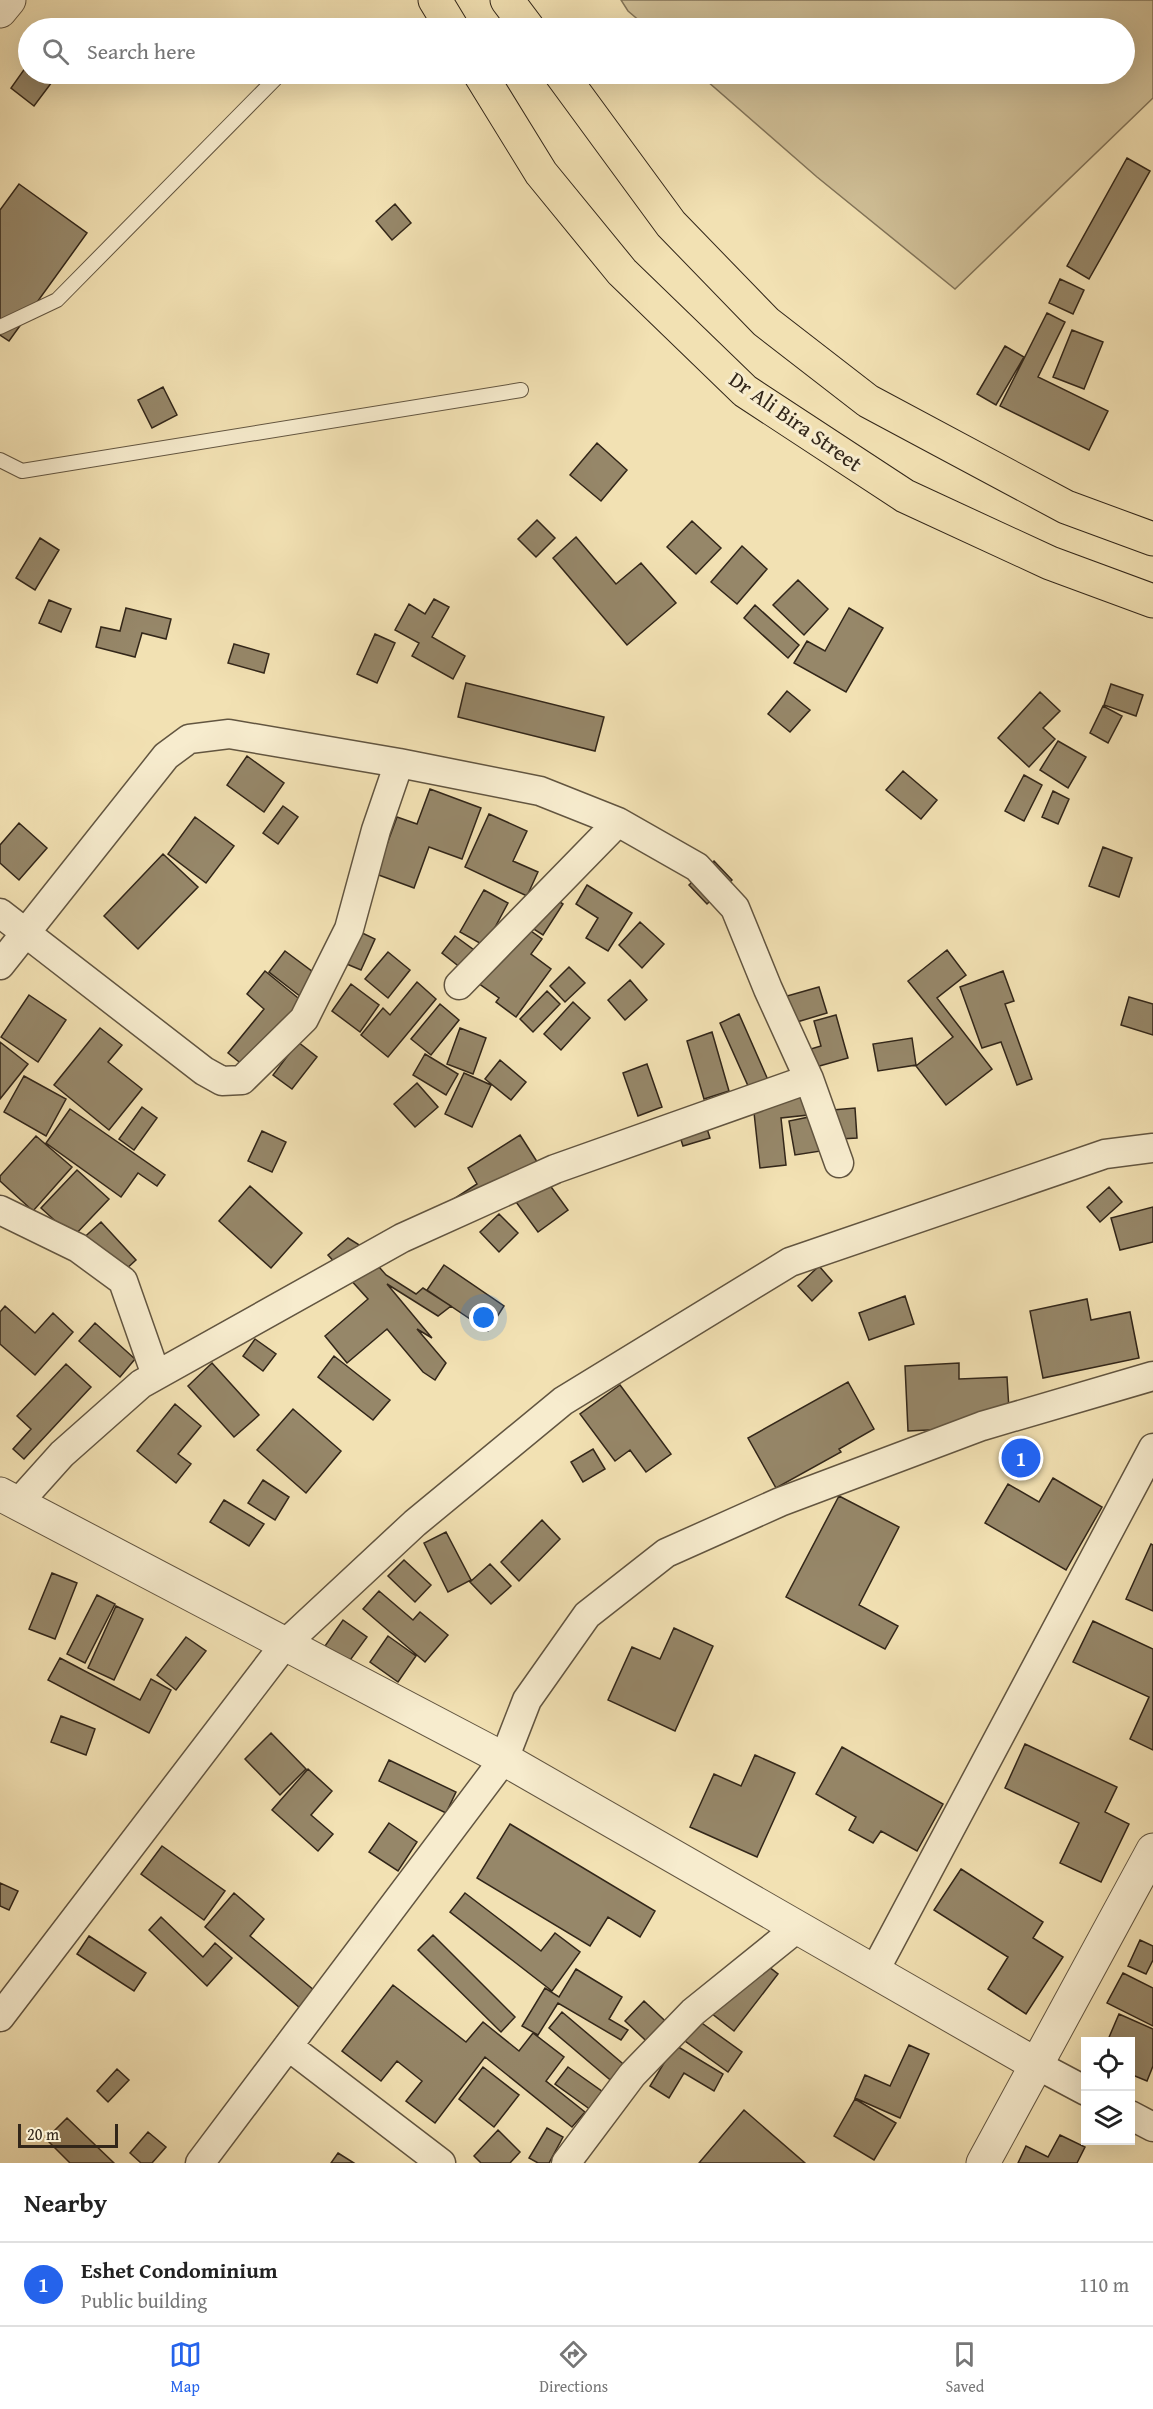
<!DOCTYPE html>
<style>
:root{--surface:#fff;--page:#f6f6f6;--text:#222;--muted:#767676;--line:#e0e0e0;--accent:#2563eb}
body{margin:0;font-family:"Gentium Book Plus",serif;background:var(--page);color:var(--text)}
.controls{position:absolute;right:18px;bottom:18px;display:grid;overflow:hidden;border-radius:0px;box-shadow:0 6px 24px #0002}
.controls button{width:54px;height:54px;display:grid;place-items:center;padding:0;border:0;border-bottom:2px solid var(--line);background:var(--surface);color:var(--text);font:30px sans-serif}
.scale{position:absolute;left:18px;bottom:15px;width:100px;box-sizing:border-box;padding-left:6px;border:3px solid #322619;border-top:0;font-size:16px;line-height:21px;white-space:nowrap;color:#322619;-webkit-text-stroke:4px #f7ecce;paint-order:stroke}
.you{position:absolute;left:484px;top:1318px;width:21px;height:21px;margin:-15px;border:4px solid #fff;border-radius:50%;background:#1a73e8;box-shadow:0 0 0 9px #1a73e833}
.badge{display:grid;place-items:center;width:39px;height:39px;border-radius:50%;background:var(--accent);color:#fff;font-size:20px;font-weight:700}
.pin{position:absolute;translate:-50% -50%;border:3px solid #fff;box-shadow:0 2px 6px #0006}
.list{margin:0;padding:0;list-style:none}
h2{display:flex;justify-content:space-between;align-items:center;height:78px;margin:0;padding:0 24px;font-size:26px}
h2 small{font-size:20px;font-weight:400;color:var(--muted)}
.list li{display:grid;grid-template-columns:39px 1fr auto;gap:18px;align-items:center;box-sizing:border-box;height:84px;padding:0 24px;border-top:2px solid var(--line)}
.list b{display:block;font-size:22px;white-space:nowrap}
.list p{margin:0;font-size:20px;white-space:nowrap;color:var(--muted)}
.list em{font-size:20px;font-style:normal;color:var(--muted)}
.icon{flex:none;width:33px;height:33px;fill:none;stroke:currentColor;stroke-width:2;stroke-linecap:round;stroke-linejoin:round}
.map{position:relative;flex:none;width:1153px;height:2163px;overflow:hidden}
.search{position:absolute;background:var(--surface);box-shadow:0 6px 24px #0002;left:18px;right:18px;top:18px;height:66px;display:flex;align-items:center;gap:15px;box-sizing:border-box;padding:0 21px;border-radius:33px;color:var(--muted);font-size:22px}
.sheet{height:162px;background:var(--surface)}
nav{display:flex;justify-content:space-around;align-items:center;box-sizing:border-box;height:84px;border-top:2px solid var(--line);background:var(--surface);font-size:16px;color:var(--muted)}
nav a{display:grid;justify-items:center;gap:3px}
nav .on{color:var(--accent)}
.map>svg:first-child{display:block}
</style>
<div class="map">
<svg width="1153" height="2163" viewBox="0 0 1153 2163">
<rect width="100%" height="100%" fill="#f2e1b3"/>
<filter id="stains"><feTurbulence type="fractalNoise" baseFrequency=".00333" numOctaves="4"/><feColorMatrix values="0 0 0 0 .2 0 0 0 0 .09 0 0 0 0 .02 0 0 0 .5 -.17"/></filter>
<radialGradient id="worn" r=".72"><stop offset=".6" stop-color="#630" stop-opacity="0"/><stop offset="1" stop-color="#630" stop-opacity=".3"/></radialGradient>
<path fill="#d1c199" stroke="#827459" stroke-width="1.5" d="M621,0H1153V98L955,289L817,177L699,74H1124V28H648L628,11Z"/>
<path fill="#968769" stroke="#322619" stroke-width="1.5" d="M28,64V74H58L34,106L11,88Z
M1127,158L1150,171L1089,279L1067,266Z
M19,184L87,233L9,341L0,335V210Z
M395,204L411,223L392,240L376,221Z
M1060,279L1084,290L1073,314L1049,303Z
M1047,313L1065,322L1038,377L1108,411L1089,450L1000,406Z
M1072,330L1103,342L1084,389L1053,377Z
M1005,346L1024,357L996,405L977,394Z
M163,387L177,415L152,428L138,400Z
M597,443L627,470L601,501L570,475Z
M537,520L555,538L536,557L518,539Z
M692,521L721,548L696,574L667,547Z
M576,537L616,584L641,563L676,603L627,645L553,558Z
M40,538L59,550L35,590L16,578Z
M742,546L767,569L737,604L711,582Z
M798,580L828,609L804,635L773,605Z
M434,599L449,607L432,637L465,656L453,679L412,656L419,643L395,630L409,604L425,614Z
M49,600L71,609L61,632L39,623Z
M755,605L799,645L788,658L744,618Z
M126,608L171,619L166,639L142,633L135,657L96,647L101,627L120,631Z
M849,608L883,628L846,692L794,663L807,641L825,651Z
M375,634L395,643L377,683L357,674Z
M234,644L269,654L264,673L228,663Z
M466,683L604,717L595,751L458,717Z
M1111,684L1143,695L1136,716L1104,705Z
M787,691L810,710L790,732L768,714Z
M1040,692L1060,711L1043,728L1055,739L1029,767L998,738Z
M1103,706L1122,716L1108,743L1090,733Z
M1058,741L1086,757L1068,788L1040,770Z
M247,756L284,783L264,812L227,785Z
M903,771L937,800L921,819L886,790Z
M1024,775L1042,785L1024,821L1005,811Z
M430,789L481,808L462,859L429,847L414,888L376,874L397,817L417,824Z
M1053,791L1069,799L1058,824L1042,817Z
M283,806L298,817L278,844L263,833Z
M489,814L527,831L513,861L538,872L527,896L465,867Z
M195,817L234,846L206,883L168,854Z
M19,823L47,848L19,880L0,863V845Z
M1103,847L1132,858L1119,897L1089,886Z
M163,854L198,887L138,949L104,916Z
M714,861L732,880L707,904L689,885Z
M587,885L632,913L608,951L586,938L598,918L576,904Z
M537,887L563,904L543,935L518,919Z
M484,890L508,903L485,946L460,932Z
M514,919L542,939L531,954L551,969L516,1017L496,1002L499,998L471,978Z
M640,922L664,944L642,968L619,945Z
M356,930L375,939L361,970L342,962Z
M455,936L474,950L461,968L442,953Z
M947,950L966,975L937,998L992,1069L946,1105L916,1066L953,1037L908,981Z
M285,951L317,975L301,997L269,972Z
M388,952L410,970L388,998L365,979Z
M569,967L585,983L565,1002L550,986Z
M265,971L303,1002L249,1070L228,1053L264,1009L247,994Z
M1003,971L1014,1001L1005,1004L1032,1079L1017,1085L1001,1042L982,1048L960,987Z
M630,980L647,1000L625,1020L608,1000Z
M417,982L436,999L388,1057L361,1035L383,1008L390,1015Z
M351,984L379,1005L360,1032L332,1011Z
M819,987L827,1013L787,1025L780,998Z
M547,991L560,1004L533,1032L520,1019Z
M29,995L66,1020L38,1062L1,1037Z
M1129,997L1153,1004V1035L1121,1025Z
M573,1002L590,1018L561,1050L544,1034Z
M440,1004L459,1020L431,1055L411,1039Z
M739,1014L768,1080L749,1088L720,1023Z
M836,1015L848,1058L798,1072L794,1054L821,1046L814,1021Z
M100,1028L122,1045L108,1062L142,1089L109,1130L54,1085Z
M460,1028L486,1038L473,1074L447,1064Z
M712,1032L729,1091L704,1099L687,1041Z
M912,1038L916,1065L878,1071L873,1044Z
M0,1042L28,1064L0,1099Z
M298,1042L317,1057L292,1089L273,1075Z
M425,1054L458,1074L446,1095L413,1075Z
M500,1060L526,1082L511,1100L485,1079Z
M647,1064L662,1107L638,1116L623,1073Z
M464,1073L491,1085L472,1127L445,1114Z
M24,1076L66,1099L46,1136L4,1112Z
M417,1083L438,1107L415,1127L394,1104Z
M805,1088L808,1115L781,1118L786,1165L760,1168L752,1094Z
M142,1107L157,1118L134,1150L119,1139Z
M855,1108L857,1138L822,1140L821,1111Z
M70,1109L165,1175L157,1186L138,1173L121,1197L46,1143Z
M703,1116L710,1138L683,1146L676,1124Z
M814,1116L821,1151L795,1155L789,1121Z
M262,1131L286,1142L272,1172L248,1161Z
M520,1135L541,1168L446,1204L477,1184L468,1168Z
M36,1136L72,1167L33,1211L0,1181V1176Z
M538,1169L568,1210L538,1232L508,1191Z
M77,1170L109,1199L73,1237L41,1208Z
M250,1186L302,1233L271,1268L219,1221Z
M1109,1187L1122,1202L1100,1222L1087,1207Z
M1153,1207V1242L1120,1250L1111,1218Z
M499,1214L518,1233L499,1252L480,1232Z
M101,1222L136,1260L113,1281L78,1243Z
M348,1238L361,1246L386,1275L416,1294L423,1288L451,1306L438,1316L387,1284L432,1338L417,1329L446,1363L435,1380L423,1372L387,1329L347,1363L325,1336L368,1299L328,1255Z
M444,1265L504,1306L488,1331L427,1290Z
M819,1266L832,1281L812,1301L798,1286Z
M905,1296L914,1324L869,1340L859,1313Z
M1087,1299L1091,1320L1130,1312L1139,1358L1043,1378L1030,1311Z
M5,1306L35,1333L53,1313L73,1332L35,1375L0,1344V1312Z
M95,1323L135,1359L120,1377L79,1341Z
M255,1339L276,1354L263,1371L243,1356Z
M334,1356L390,1400L373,1420L318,1377Z
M212,1363L259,1415L234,1437L188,1386Z
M959,1363V1379L1007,1377L1010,1426L908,1431L905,1366Z
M66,1364L91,1387L24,1459L13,1449L31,1429L17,1416Z
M848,1382L874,1429L839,1449L841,1452L776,1488L748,1438Z
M620,1385L671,1454L646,1472L630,1450L615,1461L580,1414Z
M175,1404L201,1426L178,1454L191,1464L176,1483L137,1451Z
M293,1409L341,1451L306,1493L257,1450Z
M593,1449L605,1469L583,1482L571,1462Z
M1053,1478L1102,1507L1066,1570L985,1523L1008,1484L1039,1502Z
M263,1480L289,1497L275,1520L248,1503Z
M839,1496L899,1527L859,1605L898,1626L885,1649L786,1597Z
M224,1500L264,1524L249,1546L210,1522Z
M542,1520L560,1539L519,1581L501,1562Z
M446,1532L471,1580L448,1592L424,1543Z
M1151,1544L1153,1545V1611L1126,1599Z
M404,1560L431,1585L415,1602L388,1576Z
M490,1564L511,1586L491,1604L470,1582Z
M52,1573L77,1583L55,1639L29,1629Z
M379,1591L413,1620L420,1612L448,1635L425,1662L363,1609Z
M97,1595L115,1604L85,1663L67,1654Z
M116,1606L143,1619L114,1680L88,1668Z
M343,1620L367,1637L348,1663L325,1646Z
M1093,1621L1153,1649V1750L1130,1739L1149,1697L1073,1662Z
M674,1628L713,1646L675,1731L608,1700L632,1647L660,1659Z
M388,1636L416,1656L398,1682L370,1662Z
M186,1637L206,1651L176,1690L157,1675Z
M60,1658L140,1700L151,1679L171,1690L149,1733L48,1680Z
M61,1716L95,1729L86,1755L51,1742Z
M271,1733L306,1769L280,1795L245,1759Z
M1025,1744L1117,1787L1105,1812L1129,1824L1101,1882L1060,1863L1079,1823L1005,1788Z
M842,1747L943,1804L917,1851L881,1831L873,1843L849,1830L856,1817L816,1794Z
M755,1755L795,1773L757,1857L690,1827L714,1774L741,1786Z
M389,1760L456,1792L446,1813L379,1781Z
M308,1769L332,1791L311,1815L333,1834L318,1851L272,1810Z
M389,1823L417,1842L398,1871L369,1852Z
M510,1824L655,1911L640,1937L608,1917L590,1946L477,1878Z
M162,1846L225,1891L204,1920L141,1874Z
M961,1869L1043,1922L1033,1938L1063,1957L1026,2014L988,1989L1008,1957L934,1910Z
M0,1883L18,1891L9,1910L0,1906Z
M234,1893L264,1919L250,1936L315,1991L300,2008L205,1927Z
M465,1893L541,1951L555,1933L580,1952L552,1991L450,1912Z
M161,1917L203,1957L215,1943L232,1958L207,1986L149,1930Z
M433,1935L515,2017L501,2032L418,1950Z
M89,1936L146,1973L134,1991L77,1954Z
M1140,1940L1153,1946V1960L1146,1974L1128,1966Z
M750,1952L778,1974L734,2031L706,2009Z
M576,1969L622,1997L609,2019L628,2030L621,2040L558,2003L538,2035L522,2026L545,1988L559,1997Z
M1123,1973L1153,1988V2026L1107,2003Z
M393,1985L466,2042L483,2022L519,2051L533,2033L564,2057L546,2081L585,2112L572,2127L485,2057L435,2123L406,2101L422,2081L397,2061L381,2081L342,2051Z
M644,2001L677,2032L658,2052L625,2021Z
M562,2012L628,2068L615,2084L549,2028Z
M1119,2014L1153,2029V2066L1147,2081L1130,2074V2042H1107Z
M699,2021L742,2052L728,2072L685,2041Z
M675,2045L723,2074L714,2091L684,2073L669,2098L650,2086Z
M909,2045L929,2054L900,2118L855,2098L865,2075L890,2086Z
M483,2067L519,2095L494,2127L459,2099Z
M568,2067L603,2092L591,2110L555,2084Z
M117,2069L129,2080L108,2102L97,2091Z
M855,2099L896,2123L874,2160L834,2136Z
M744,2110L805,2163H699Z
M67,2118L114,2163H70L46,2139Z
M547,2128L563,2137L549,2163H538L529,2158Z
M498,2130L520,2152L510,2163H481L474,2156Z
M148,2132L166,2147L152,2163H141L130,2153Z
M1060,2135L1085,2147L1077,2163H1018L1026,2146L1048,2157Z
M338,2153L354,2163H331Z"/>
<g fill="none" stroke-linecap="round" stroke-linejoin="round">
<g stroke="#625540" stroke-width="16">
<path id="service" d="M0,327L57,300L280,74
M0,460L22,471L521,390"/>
</g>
<g stroke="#625540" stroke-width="31">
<path id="minor" d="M0,913L204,1071L222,1081L242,1080L304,1019L349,929L376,830L399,763
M0,965L166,756L189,739L229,734L399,763L540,791L618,822L697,867L735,908L768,989L809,1079L839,1163
M459,985L618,822
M0,1210L78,1248L123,1281L156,1375
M18,1503L62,1454L141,1384L402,1238L555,1169L809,1079
M874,1972L1153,1448
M0,2017L285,1644L415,1523L563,1401L790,1262L1105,1154L1153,1148
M288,2046L441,2163
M1037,2065L1086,2091
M1130,2115L1153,2127
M200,2163L504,1759L527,1700L587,1615L666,1553L780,1502L982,1426L1153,1376
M566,2163L632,2075L693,2012L797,1928"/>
</g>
<g stroke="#625540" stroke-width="35">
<path id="tertiary" d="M0,11L9,0
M0,1494L504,1759L1037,2065
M983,2163L1153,1850"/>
</g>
<g stroke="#322619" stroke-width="35">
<path id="primary" d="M435,0L452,28
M507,0L528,28
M480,74L541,173L622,272L745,391L905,496L1050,563L1153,601
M561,74L671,224L766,322L868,401L1066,507L1153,539"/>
</g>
<use href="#service" stroke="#f7ecce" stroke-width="14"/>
<use href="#minor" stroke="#f7ecce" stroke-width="28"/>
<use href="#tertiary" stroke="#f7ecce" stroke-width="33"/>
<use href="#primary" stroke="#f2e1b3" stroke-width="33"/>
</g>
<g text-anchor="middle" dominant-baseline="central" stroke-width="6" stroke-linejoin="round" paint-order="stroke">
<g font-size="22" fill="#322619" stroke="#f7ecce">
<text transform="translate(796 421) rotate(35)">Dr Ali Bira Street</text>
</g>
</g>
<rect width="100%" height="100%" filter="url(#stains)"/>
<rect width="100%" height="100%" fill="url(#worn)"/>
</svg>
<div class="controls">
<button><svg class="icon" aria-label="locate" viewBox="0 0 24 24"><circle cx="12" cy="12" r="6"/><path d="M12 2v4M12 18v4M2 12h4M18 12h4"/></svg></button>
<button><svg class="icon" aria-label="layers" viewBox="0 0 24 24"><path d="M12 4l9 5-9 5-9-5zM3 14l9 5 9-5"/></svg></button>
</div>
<div class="scale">20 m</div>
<div class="you"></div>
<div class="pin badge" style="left:1021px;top:1458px">1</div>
<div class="search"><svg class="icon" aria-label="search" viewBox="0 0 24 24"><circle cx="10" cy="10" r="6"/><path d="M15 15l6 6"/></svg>Search here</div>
</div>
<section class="sheet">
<h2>Nearby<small></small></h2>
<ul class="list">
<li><span class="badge">1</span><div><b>Eshet Condominium</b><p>Public building</p></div><em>110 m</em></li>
</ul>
</section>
<nav>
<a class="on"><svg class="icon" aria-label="map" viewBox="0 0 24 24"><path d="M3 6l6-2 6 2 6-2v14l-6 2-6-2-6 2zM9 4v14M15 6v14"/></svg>Map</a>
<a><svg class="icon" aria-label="directions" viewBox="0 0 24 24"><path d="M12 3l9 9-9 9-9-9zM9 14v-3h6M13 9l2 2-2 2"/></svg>Directions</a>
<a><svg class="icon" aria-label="saved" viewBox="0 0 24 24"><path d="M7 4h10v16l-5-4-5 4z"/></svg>Saved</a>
</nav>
